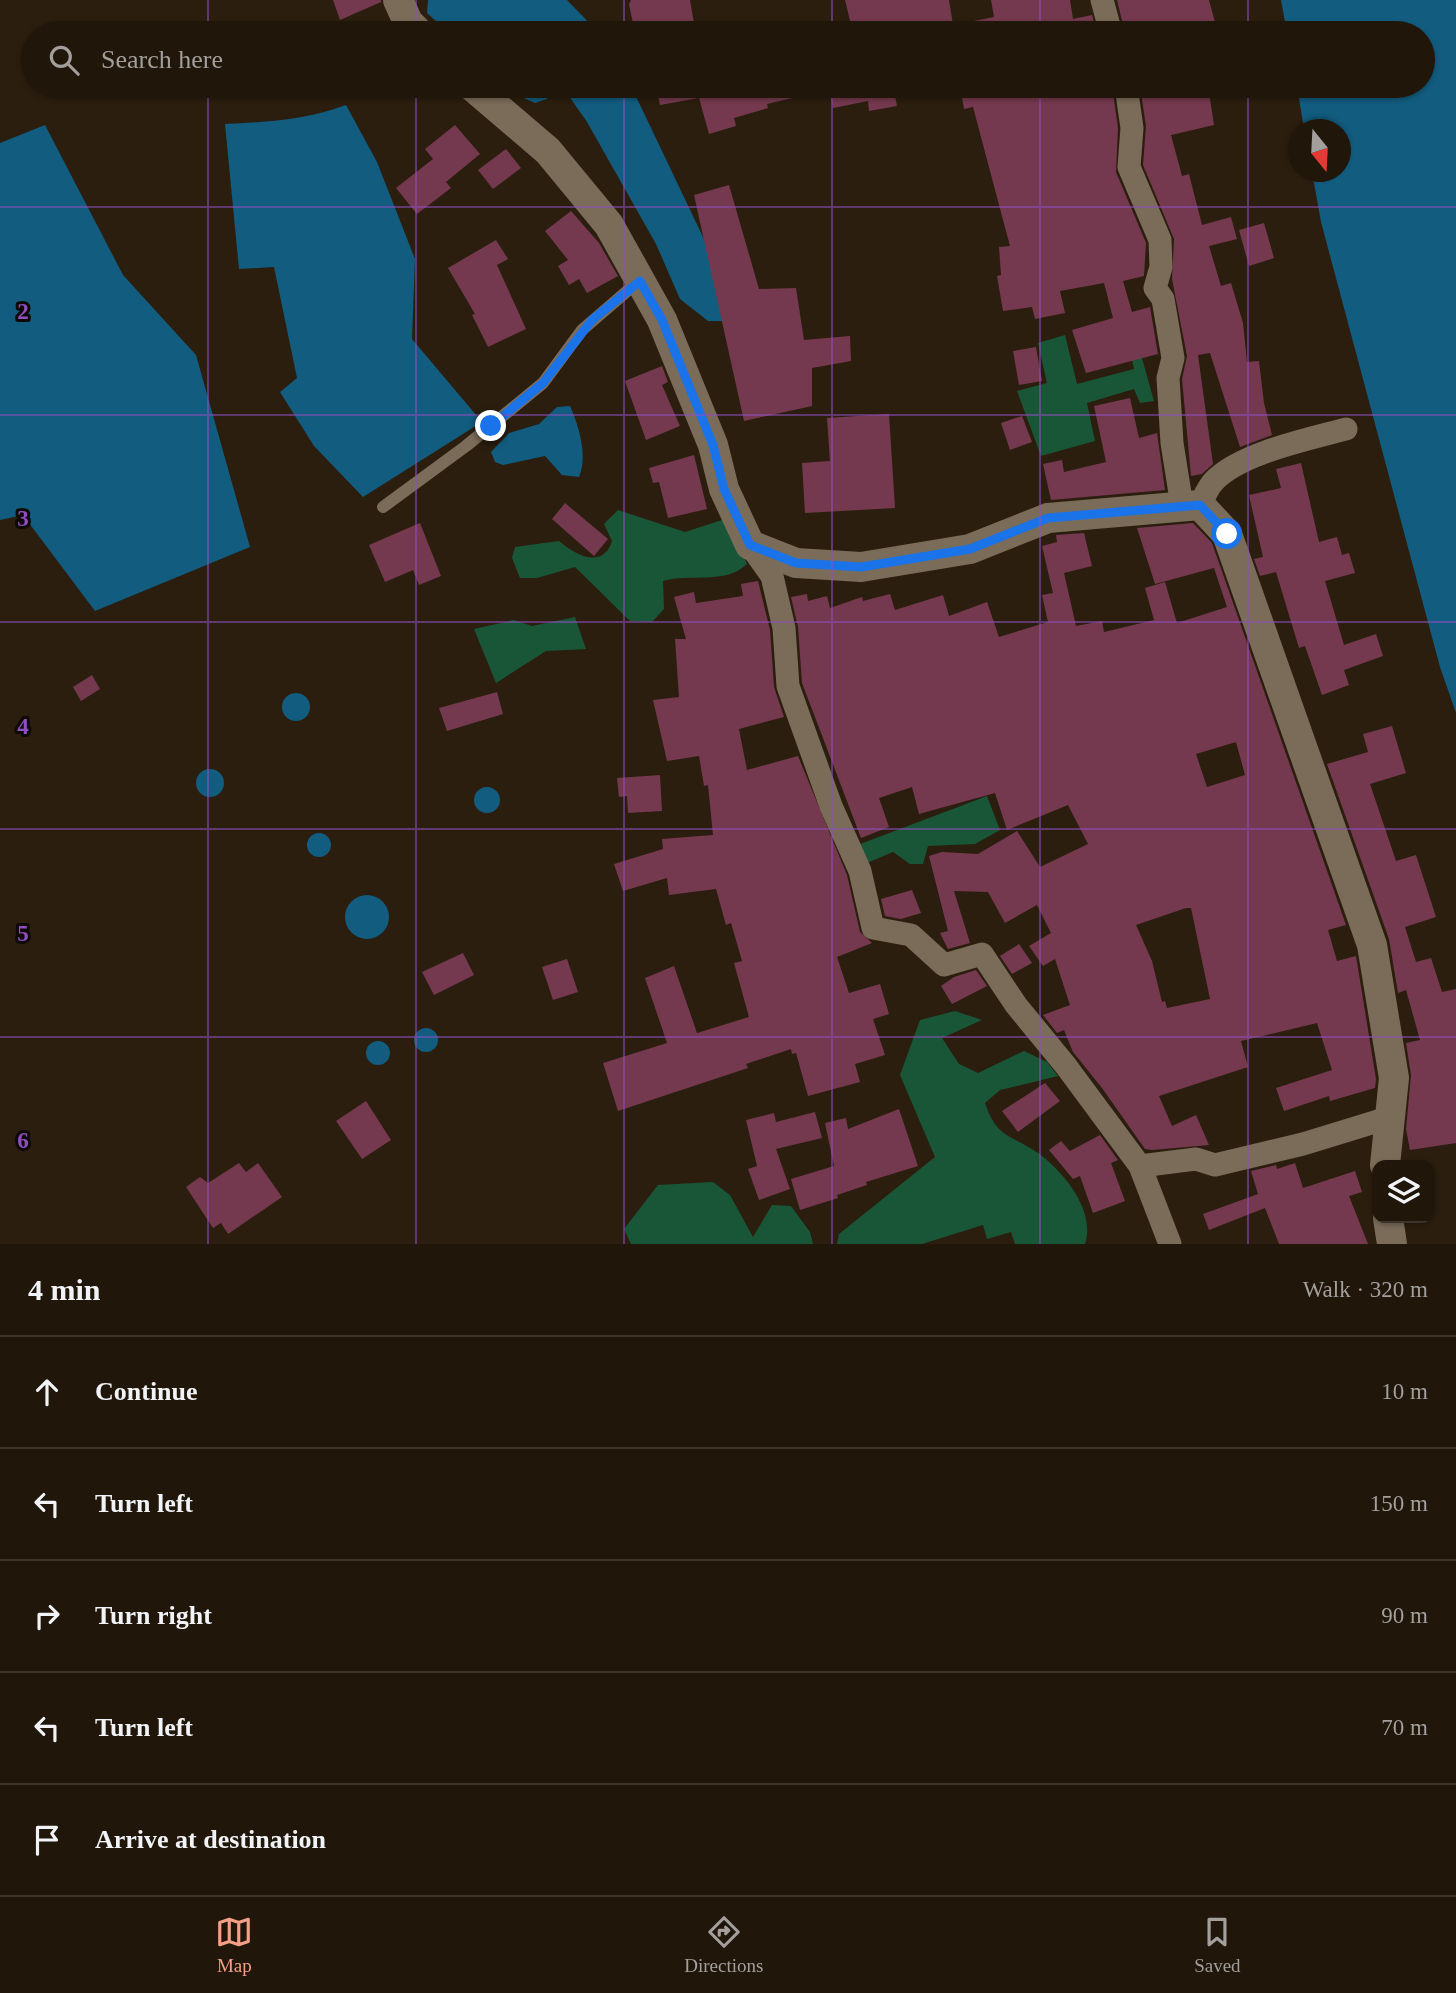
<!DOCTYPE html>
<meta charset="utf-8">
<style>
:root{--surface:#20160a;--page:#281f13;--text:#f1f3f6;--muted:#a29f9c;--line:#3d352b;--accent:#f49f86}
body{margin:0;font-family:Georgia,serif;background:var(--page);color:var(--text)}
.controls{position:absolute;right:21px;bottom:21px;display:grid;overflow:hidden;border-radius:14px;box-shadow:0 2px 5px #0004}
.controls button{width:63px;height:63px;display:grid;place-items:center;padding:0;border:0;border-bottom:2px solid var(--line);background:var(--surface);color:var(--text);font:35px sans-serif}
.compass{position:absolute;left:1288px;top:119px;width:63px;height:63px;border-radius:50%;background:var(--surface);box-shadow:0 2px 5px #0004;rotate:162deg}
.stop{position:absolute;width:21px;height:21px;margin:-16px;border:5px solid #1a73e8;border-radius:50%;background:#fff}
.stop.end{background:#1a73e8;border-color:#fff;box-shadow:0 2px 7px #0008}
.list{margin:0;padding:0;list-style:none}
h2{display:flex;justify-content:space-between;align-items:center;height:91px;margin:0;padding:0 28px;font-size:30px}
h2 small{font-size:23px;font-weight:400;color:var(--muted)}
.list li{display:grid;grid-template-columns:46px 1fr auto;gap:21px;align-items:center;box-sizing:border-box;height:112px;padding:0 28px;border-top:2px solid var(--line)}
.list b{display:block;font-size:26px;white-space:nowrap}
.list em{font-size:23px;font-style:normal;color:var(--muted)}
.icon{flex:none;width:38px;height:38px;fill:none;stroke:currentColor;stroke-width:2;stroke-linecap:round;stroke-linejoin:round}
.map{position:relative;flex:none;width:1456px;height:1244px;overflow:hidden}
.search{position:absolute;background:var(--surface);box-shadow:0 2px 5px #0004;left:21px;right:21px;top:21px;height:77px;display:flex;align-items:center;gap:18px;box-sizing:border-box;padding:0 24px;border-radius:38px;color:var(--muted);font-size:26px}
.sheet{height:651px;background:var(--surface)}
nav{display:flex;justify-content:space-around;align-items:center;box-sizing:border-box;height:98px;border-top:2px solid var(--line);background:var(--surface);font-size:19px;color:var(--muted)}
nav a{display:grid;justify-items:center;gap:4px}
nav .on{color:var(--accent)}
.map>svg:first-child{display:block}
</style>
<div class="map">
<svg width="1456" height="1244" viewBox="0 0 1456 1244">
<rect width="100%" height="100%" fill="#2b1e0e"/>
<path fill="#195637" d="M1065,335L1077,384L1134,369L1131,354L1140,351L1154,401L1140,403L1134,389L1087,403L1095,441L1041,456L1017,391L1047,383L1038,343Z
M618,510L685,532L722,520L729,522L747,564C725,585 691,573 663,581L664,609L652,622L630,621L575,567L537,578H520L512,558L515,547L559,541C575,555 603,570 612,541L604,524Z
M575,617L586,649L546,651L496,683L474,629L514,620L532,626Z
M987,796L1000,830L975,844L928,846L923,864H910L893,852L862,865L855,846Z
M955,1011L982,1020L942,1038L959,1064L978,1073L1024,1051L1047,1062L1058,1076L1000,1090L985,1103C997,1139 1011,1134 1038,1153C1064,1172 1096,1211 1085,1244H1015L1011,1232L987,1239L983,1225L922,1244H837L839,1234L935,1157L900,1075L920,1020Z
M713,1182L730,1195L753,1237L772,1205L791,1206L810,1232L813,1244H631L624,1229L658,1185Z"/>
<path fill="#125c7f" d="M428,0H567L599,33H526L522,28L514,33H449L427,13Z
M1281,0H1456V713L1440,667L1321,222L1312,172H1340V130L1304,129L1297,86H1423V33H1287Z
M505,86H544L547,99L535,103L514,94Z
M562,86H631L734,302L728,321H708L680,299L656,244L587,122Z
M346,105L377,162L415,259L412,339L482,422L363,497L314,446L280,392L297,378L274,267L239,269L225,124C268,122 306,120 346,105Z
M45,125L123,275L196,355L250,547L95,611L23,515L0,520V143Z
M570,406C579,426 588,456 579,477L562,475L545,456L503,465L495,462L491,452L509,433L539,424L557,407Z
M282 707a14 14 0 1 1 28 0a14 14 0 1 1-28 0Z
M196 783a14 14 0 1 1 28 0a14 14 0 1 1-28 0Z
M474 800a13 13 0 1 1 26 0a13 13 0 1 1-26 0Z
M307 845a12 12 0 1 1 24 0a12 12 0 1 1-24 0Z
M345 917a22 22 0 1 1 44 0a22 22 0 1 1-44 0Z
M414 1040a12 12 0 1 1 24 0a12 12 0 1 1-24 0Z
M366 1053a12 12 0 1 1 24 0a12 12 0 1 1-24 0Z"/>
<path fill="#75394f" fill-rule="evenodd" d="M333,0H381V2L340,20Z
M631,0H690L695,29L675,33H635L629,4Z
M845,0H949L953,25L925,29L924,26L885,33H853Z
M991,0H1070L1073,19L1092,15L1097,33H955L954,25L994,17Z
M1117,0H1209L1218,33H1125Z
M656,86H817L818,92L767,104L768,108L734,118L736,126L709,134L699,98L660,105Z
M828,86H905V94L895,96L897,106L869,111L868,101L833,108Z
M960,86H1112L1118,128L1116,172L1146,243L1144,276L1123,281L1132,312L1150,307L1158,354L1086,373L1072,330L1113,318L1104,283L1060,291L1065,313L1035,319L1032,307L1003,311L997,276L1001,275L999,247L1010,246L973,107L964,109Z
M1140,86H1208L1214,125L1171,135L1182,176L1189,174L1202,225L1231,217L1237,239L1209,246L1221,286L1231,283L1243,323L1247,362L1259,361L1264,403L1272,435L1240,447L1210,353L1198,355L1213,464L1202,474L1191,476L1182,379L1187,356L1172,279L1174,239L1143,165L1146,126Z
M455,125L480,154L446,182L451,188L417,214L396,188L433,159L425,149Z
M506,149L521,168L493,189L478,170Z
M729,185L759,289L796,288L804,340L850,336L851,361L812,368V406L744,421L694,195Z
M571,211L599,243L618,276L587,293L579,279L569,285L558,266L568,260L545,231Z
M1264,223L1274,258L1249,266L1239,230Z
M496,240L508,259L497,265L526,329L488,347L472,315L475,314L448,268Z
M1036,347L1042,381L1019,385L1013,351Z
M662,366L668,382L662,385L680,426L646,440L625,381Z
M1130,398L1139,438L1157,433L1165,490L1051,500L1043,464L1062,460L1064,472L1106,462L1094,406Z
M889,414L895,508L805,513L802,463L830,461L827,418Z
M1022,416L1032,442L1010,450L1001,423Z
M694,455L707,509L668,518L659,482L653,483L649,468Z
M1301,463L1319,542L1337,537L1342,555L1349,553L1355,573L1325,581L1344,645L1376,634L1383,656L1344,670L1349,685L1322,695L1305,646L1299,648L1276,572L1260,576L1254,559L1263,557L1249,495L1281,488L1276,469Z
M565,503L608,539L594,556L552,519Z
M420,523L441,576L419,585L413,570L385,582L369,545Z
M1193,523L1212,543L1346,925L1328,930L1337,961L1356,956L1376,1079L1375,1088L1330,1101L1329,1096L1284,1111L1276,1088L1332,1070L1317,1023L1241,1041L1248,1067L1159,1096L1172,1126L1196,1115L1209,1145L1152,1150L1145,1149L1102,1088L1073,1052L1064,1030L1057,1033L1043,1015L1070,1005L1055,959L1043,966L1029,946L1051,933L1037,905L1005,923L988,892L954,891L970,943L948,949L940,933L948,931L929,856L942,852L978,854L1017,831L1040,867L1088,844L1068,805L1007,830L995,793L919,814L912,787L879,798L889,827L861,838L802,683L798,627L791,597L807,594L808,601L827,596L830,608L862,597L863,601L890,594L895,610L943,595L949,616L987,602L999,637L1048,622L1042,595L1053,593L1042,546L1057,542L1056,535L1084,533L1092,566L1064,573L1076,626L1102,621L1104,632L1154,620L1145,588L1165,582L1177,623L1227,607L1214,568L1155,584L1137,528ZM1236,742L1245,775L1207,787L1196,754ZM1186,908H1191L1210,999L1167,1008L1165,1001L1162,1002L1152,961L1136,925Z
M758,581L770,630L774,687L784,717L739,729L747,770L798,756L847,875L860,932L872,943L837,957L849,993L880,984L889,1014L873,1019L885,1055L855,1064L860,1082L808,1096L796,1053L792,1054L791,1049L746,1064L748,1068L618,1111L603,1063L667,1043L645,978L674,966L697,1033L749,1017L734,963L742,961L731,923L726,925L716,889L669,895L667,878L623,891L614,864L663,849L662,839L713,835L708,785L704,786L699,756L667,761L653,700L679,697L675,639H686L674,597L694,592L696,603L743,596L741,584Z
M92,675L100,689L81,701L73,687Z
M497,692L503,714L447,731L439,708Z
M1392,726L1406,773L1370,784L1396,861L1416,855L1436,917L1405,927L1416,962L1431,958L1442,992L1456,989V1143L1410,1150L1406,1129L1411,1075L1406,1043L1420,1040L1406,990L1398,993L1389,939L1327,764L1368,752L1363,734Z
M660,775L662,811L628,813L627,796L619,797L617,778Z
M912,890L921,913L901,919L885,916L881,899Z
M1019,944L1032,963L1012,974L1000,956Z
M463,953L474,975L434,995L422,972Z
M567,959L578,992L553,1000L542,967Z
M976,970L987,986L952,1004L941,986L954,977Z
M1045,1083L1060,1101L1018,1132L1002,1111Z
M366,1101L391,1140L362,1159L336,1121Z
M899,1109L918,1166L866,1182L867,1185L837,1195L838,1198L800,1210L791,1179L834,1166L825,1123L846,1118L848,1129Z
M815,1112L822,1138L776,1149L790,1189L759,1200L748,1169L757,1166L746,1120L774,1113L776,1122Z
M1100,1135L1118,1160L1111,1163L1125,1201L1093,1213L1080,1176L1073,1179L1049,1150L1061,1141L1070,1151Z
M239,1163L246,1172L258,1163L282,1197L228,1234L221,1223L213,1228L186,1187L200,1177L208,1183Z
M1295,1163L1303,1188L1355,1171L1362,1192L1349,1196L1368,1244H1279L1265,1208L1209,1230L1203,1214L1258,1194L1251,1171L1276,1165L1277,1169Z"/>
<g fill="none" stroke-linecap="round" stroke-linejoin="round">
<path stroke="#7b6c59" stroke-width="12" d="M383,507L466,446L543,383L582,330L640,280"/>
<path stroke="#7b6c59" stroke-width="23" d="M1102,0L1111,33
M1126,86L1132,128L1129,167L1160,240L1161,267L1155,288L1163,299L1173,358L1168,378L1172,443L1182,506
M1200,505C1204,497 1208,487 1214,481C1241,453 1309,439 1346,429
M750,545L772,576L784,628L788,686L831,806L860,871L873,928L911,935L944,965L982,954L1016,1005L1066,1066L1140,1166L1196,1159L1215,1165L1303,1144L1391,1117
M1140,1166L1170,1244"/>
<path stroke="#7b6c59" stroke-width="30" d="M398,0L408,22L419,33
M472,86L548,151L609,225L662,320L713,445L724,489L750,545L796,563L861,567L970,549L1048,518L1200,505L1227,534L1372,945L1394,1078L1385,1165
M1388,1218L1392,1244"/>
</g>
<g fill="none" stroke-linecap="round" stroke-linejoin="round">
<path stroke="#1a73e8" stroke-width="9" d="M491,426L543,383L592,320L640,281L662,320L713,445L724,489L750,545L796,563L861,567L970,549L1048,518L1200,505L1227,534"/>
</g>
<path fill="none" stroke="#8f4ec1" stroke-width="2" stroke-opacity="0.55" d="M208,0V33M416,0V33M624,0V33M832,0V33M1040,0V33M1248,0V33M208,86V1244M416,86V1244M624,86V1244M832,86V1244M1040,86V1244M1248,86V1244M0,207H1456M0,415H1456M0,622H1456M0,829H1456M0,1037H1456"/>
<g font-size="23" text-anchor="middle" font-weight="bold" fill="#8f4ec1" stroke="#0f0904" stroke-width="6" stroke-linejoin="round" paint-order="stroke">
<text x="23" y="319">2</text>
<text x="23" y="526">3</text>
<text x="23" y="734">4</text>
<text x="23" y="941">5</text>
<text x="23" y="1148">6</text>
</g>
</svg>
<div class="controls">
<button><svg class="icon" aria-label="layers" viewBox="0 0 24 24"><path d="M12 4l9 5-9 5-9-5zM3 14l9 5 9-5"/></svg></button>
</div>
<svg class="compass" viewBox="-18 -18 36 36"><path d="M0-13l5 13h-10z" fill="#e53935"/><path d="M0 13l5-13h-10z" fill="#a29f9c"/></svg>
<div class="stop" style="left:1227px;top:534px"></div>
<div class="stop end" style="left:491px;top:426px"></div>
<div class="search"><svg class="icon" aria-label="search" viewBox="0 0 24 24"><circle cx="10" cy="10" r="6"/><path d="M15 15l6 6"/></svg>Search here</div>
</div>
<section class="sheet">
<h2>4 min<small>Walk · 320 m</small></h2>
<ul class="list">
<li><svg class="icon" aria-label="ahead" viewBox="0 0 24 24"><path d="M12 20V5M6 11l6-6 6 6"/></svg><div><b>Continue</b></div><em>10 m</em></li>
<li><svg class="icon" aria-label="left" viewBox="0 0 24 24"><path d="M17 20v-9H6M10 6l-5 5 5 5"/></svg><div><b>Turn left</b></div><em>150 m</em></li>
<li><svg class="icon" aria-label="right" viewBox="0 0 24 24"><path d="M7 20v-9h11M14 6l5 5-5 5"/></svg><div><b>Turn right</b></div><em>90 m</em></li>
<li><svg class="icon" aria-label="left" viewBox="0 0 24 24"><path d="M17 20v-9H6M10 6l-5 5 5 5"/></svg><div><b>Turn left</b></div><em>70 m</em></li>
<li><svg class="icon" aria-label="arrive" viewBox="0 0 24 24"><path d="M6 21V4h12l-3 4 3 4H6"/></svg><div><b>Arrive at destination</b></div></li>
</ul>
</section>
<nav>
<a class="on"><svg class="icon" aria-label="map" viewBox="0 0 24 24"><path d="M3 6l6-2 6 2 6-2v14l-6 2-6-2-6 2zM9 4v14M15 6v14"/></svg>Map</a>
<a><svg class="icon" aria-label="directions" viewBox="0 0 24 24"><path d="M12 3l9 9-9 9-9-9zM9 14v-3h6M13 9l2 2-2 2"/></svg>Directions</a>
<a><svg class="icon" aria-label="saved" viewBox="0 0 24 24"><path d="M7 4h10v16l-5-4-5 4z"/></svg>Saved</a>
</nav>
